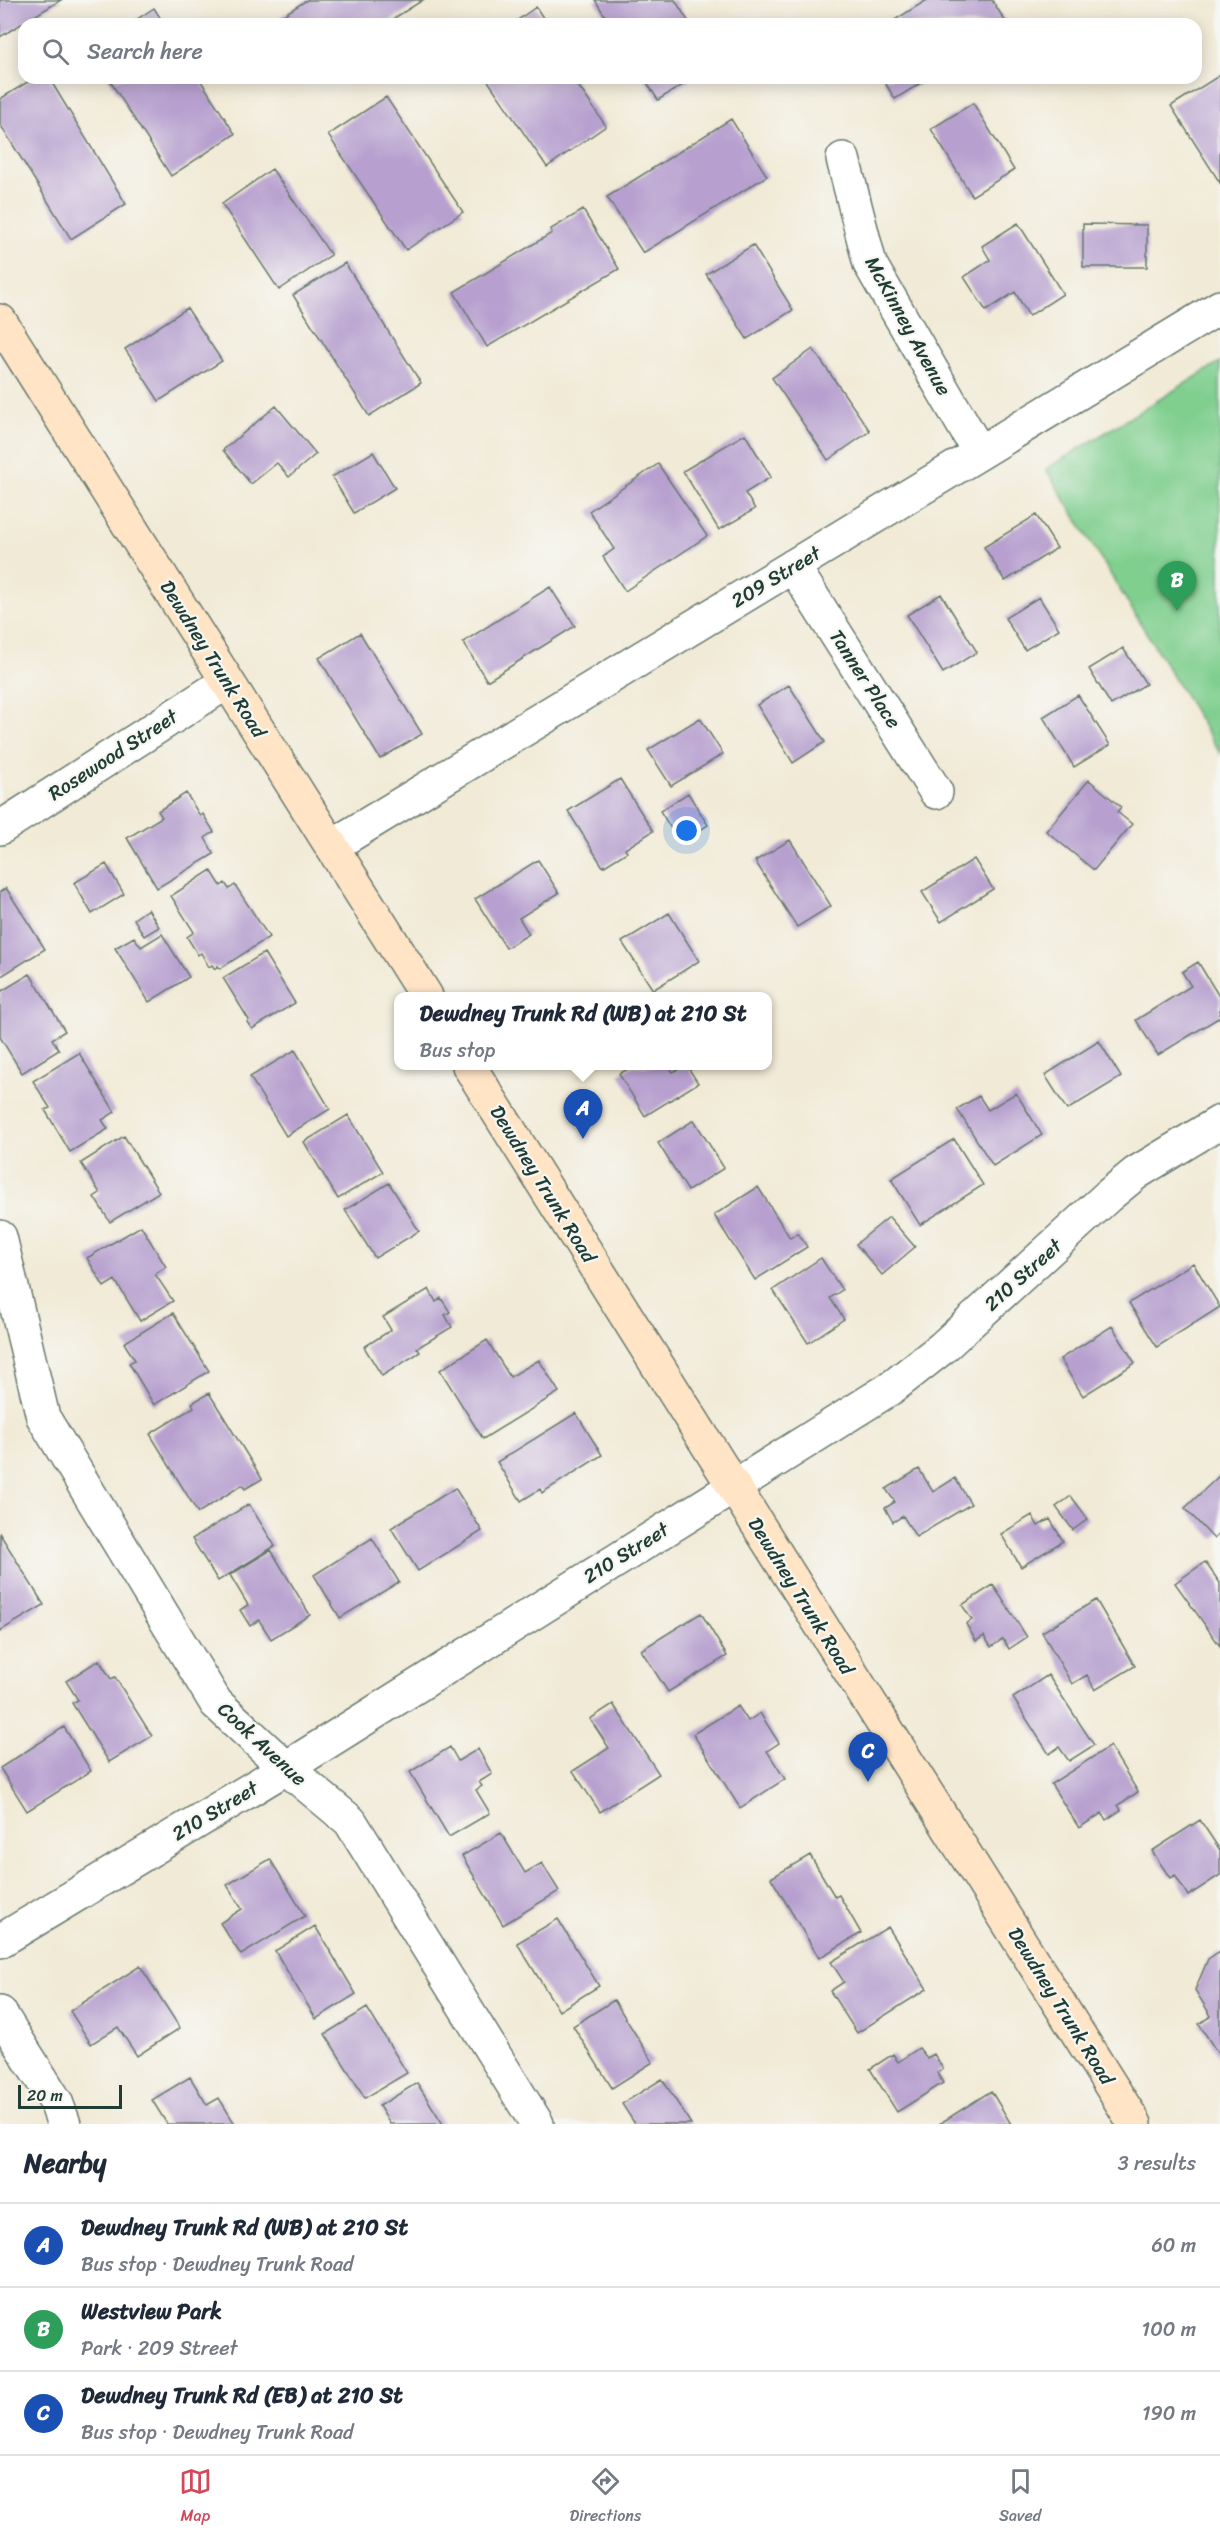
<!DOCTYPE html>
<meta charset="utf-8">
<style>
:root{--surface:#fff;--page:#f6f6f7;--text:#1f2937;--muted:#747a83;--line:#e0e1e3;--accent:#d1495b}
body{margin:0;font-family:Sriracha,sans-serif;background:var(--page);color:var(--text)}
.scale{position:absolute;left:18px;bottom:15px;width:104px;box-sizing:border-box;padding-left:6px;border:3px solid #1f3d34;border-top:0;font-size:16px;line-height:21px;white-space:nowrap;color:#1f3d34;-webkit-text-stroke:4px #f6f6f2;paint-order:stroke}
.you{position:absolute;left:687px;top:831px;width:21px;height:21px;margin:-15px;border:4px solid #fff;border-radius:50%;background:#1a73e8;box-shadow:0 0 0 9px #1a73e833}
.badge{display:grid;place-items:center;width:39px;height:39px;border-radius:50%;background:var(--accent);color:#fff;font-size:20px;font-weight:700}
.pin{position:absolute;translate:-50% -50px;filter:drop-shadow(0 2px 3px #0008)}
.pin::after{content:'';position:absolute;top:32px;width:21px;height:18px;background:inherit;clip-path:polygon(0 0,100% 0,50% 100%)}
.popup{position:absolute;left:394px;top:992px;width:378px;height:78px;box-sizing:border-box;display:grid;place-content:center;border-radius:12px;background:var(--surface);filter:drop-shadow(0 2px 4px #0005);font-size:20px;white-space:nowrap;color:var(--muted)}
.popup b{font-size:22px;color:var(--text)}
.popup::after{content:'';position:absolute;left:50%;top:100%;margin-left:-12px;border:12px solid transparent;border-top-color:var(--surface)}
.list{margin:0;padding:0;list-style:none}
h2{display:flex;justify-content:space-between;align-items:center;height:78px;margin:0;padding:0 24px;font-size:26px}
h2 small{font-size:20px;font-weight:400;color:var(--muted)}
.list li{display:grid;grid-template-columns:39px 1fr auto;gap:18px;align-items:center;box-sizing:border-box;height:84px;padding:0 24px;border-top:2px solid var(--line)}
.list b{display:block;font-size:22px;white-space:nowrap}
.list p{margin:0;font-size:20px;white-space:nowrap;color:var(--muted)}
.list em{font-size:20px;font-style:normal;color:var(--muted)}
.icon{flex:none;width:33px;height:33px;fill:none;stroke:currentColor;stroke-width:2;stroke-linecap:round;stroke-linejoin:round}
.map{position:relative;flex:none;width:1220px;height:2124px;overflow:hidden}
.search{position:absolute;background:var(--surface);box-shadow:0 3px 15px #0003;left:18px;right:18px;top:18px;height:66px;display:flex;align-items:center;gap:15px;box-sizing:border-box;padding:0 21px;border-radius:18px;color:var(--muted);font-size:22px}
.sheet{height:330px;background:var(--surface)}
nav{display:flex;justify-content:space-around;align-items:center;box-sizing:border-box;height:84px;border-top:2px solid var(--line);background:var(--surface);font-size:16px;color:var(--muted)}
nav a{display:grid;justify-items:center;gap:3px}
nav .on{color:var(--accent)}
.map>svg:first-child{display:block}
</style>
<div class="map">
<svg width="1220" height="2124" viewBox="0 0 1220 2124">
<rect width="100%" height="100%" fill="#f6f6f2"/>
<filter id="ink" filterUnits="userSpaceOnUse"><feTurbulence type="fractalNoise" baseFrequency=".0167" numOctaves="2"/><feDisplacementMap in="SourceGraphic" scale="12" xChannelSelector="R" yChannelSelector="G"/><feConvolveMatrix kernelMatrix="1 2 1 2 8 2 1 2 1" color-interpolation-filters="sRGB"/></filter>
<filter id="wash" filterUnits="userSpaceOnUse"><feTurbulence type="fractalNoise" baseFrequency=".008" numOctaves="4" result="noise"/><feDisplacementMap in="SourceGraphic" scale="24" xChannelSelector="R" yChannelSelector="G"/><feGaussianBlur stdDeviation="1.35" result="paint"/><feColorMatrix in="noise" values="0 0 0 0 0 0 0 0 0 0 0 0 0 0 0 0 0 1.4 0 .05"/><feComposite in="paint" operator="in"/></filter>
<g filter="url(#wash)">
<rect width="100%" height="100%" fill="#f1ead6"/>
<path fill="#80cf8f" stroke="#508662" stroke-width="1.5" d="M1220,362V753L1046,469Z"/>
<g id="blocks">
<path fill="#b7a0cf" d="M0,0H61L0,37Z
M307,0H423L385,24H269Z
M595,0H675L690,24H610Z
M927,0H992L1007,24H888Z
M536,7L547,24H512Z
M154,8L164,24H130Z
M1220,75V183L1171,106Z
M34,78H49L126,204L71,239L0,124V99Z
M108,78H199L235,134L171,176Z
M486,78H573L606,126L547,167Z
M644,78H694L658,100Z
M882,78H929L895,99Z
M386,97L463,212L406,250L328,135Z
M973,103L1014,170L972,196L931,129Z
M731,119L767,176L643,253L607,197Z
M272,169L331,255L279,290L222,204Z
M583,210L619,269L487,347L454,292L552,233L551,229Z
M1018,223L1063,294L1029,316L1015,292L986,311L964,277L990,260L982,246Z
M1083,224L1147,225V267H1083Z
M753,245L793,310L747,339L706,274Z
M345,263L421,383L369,416L293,295Z
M187,308L222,361L159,401L125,349Z
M813,349L870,431L828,460L772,378Z
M276,406L316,454L289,477L277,463L251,484L223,450Z
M745,434L771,477L745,493L755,509L719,530L683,471Z
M373,452L395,488L354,513L332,477Z
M658,464L707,536L625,591L603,557L614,549L589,511Z
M1036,515L1057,548L1005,581L984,547Z
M550,587L575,626L487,681L463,642Z
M941,594L977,652L943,673L907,615Z
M1039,597L1059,629L1025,650L1005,618Z
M360,633L422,734L380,759L319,658Z
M1123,648L1146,684L1111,705L1089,669Z
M789,685L825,742L793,763L757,705Z
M1078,695L1110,745L1074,767L1043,717Z
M700,718L723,754L671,786L648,750Z
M620,779L653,831L625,849L627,852L603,867L568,811Z
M1089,780L1121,807L1117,812L1132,824L1094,870L1046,831Z
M186,793L200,816L203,814L214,832L205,838L214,854L157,888L127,838L162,817L158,811Z
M688,793L708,825L680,843L660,811Z
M790,840L831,906L797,927L755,861Z
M974,859L993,889L941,922L922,892Z
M538,860L559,893L519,918L529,934L506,948L475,899Z
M106,864L124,894L92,914L74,883Z
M211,870L221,886L225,883L229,889L235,885L269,937L220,969L218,966L215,969L212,965L209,967L201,953L198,955L187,937L194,932L171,896Z
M6,888L45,949L0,977V892Z
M148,909L159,927L144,936L134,919Z
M669,913L699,961L653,990L622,942Z
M162,934L189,977L149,1002L115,948L134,937L141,947Z
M264,953L295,1003L252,1029L247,1022L249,1020L223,978Z
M1198,962L1220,998V1017L1158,1055L1136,1020L1191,986L1182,972Z
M30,974L65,1031L52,1039L59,1050L22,1073L0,1037V992Z
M1099,1041L1121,1077L1067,1110L1045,1075Z
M295,1050L330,1109L286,1136L250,1077Z
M79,1053L115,1112L102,1120L108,1129L70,1152L45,1110L50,1108L33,1081Z
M633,1066H669L673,1072L687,1066L698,1083L645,1116L619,1074Z
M1016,1093L1042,1135L993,1166L957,1109L979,1096L988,1110Z
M348,1115L383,1172L338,1199L304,1142Z
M694,1120L724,1168L688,1191L658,1143Z
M124,1136L159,1192L110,1222L94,1197L100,1193L81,1163Z
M954,1139L983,1185L920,1225L891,1179Z
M389,1183L419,1231L375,1258L345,1210Z
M758,1187L790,1238L798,1233L807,1247L755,1280L714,1215Z
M889,1217L915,1247L882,1275L856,1244Z
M141,1226L166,1267L155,1274L173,1301L140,1321L115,1280L104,1287L87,1258Z
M821,1258L842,1290L830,1298L844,1319L808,1343L773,1290Z
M1193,1263L1220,1307L1157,1347L1129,1303Z
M429,1289L436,1302L441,1298L450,1312L445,1315L452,1327L417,1348L420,1352L382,1376L364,1347L391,1330L383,1317Z
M173,1313L209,1371L154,1405L129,1363L135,1360L124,1343Z
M1112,1326L1135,1363L1083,1396L1060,1359Z
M487,1340L510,1377L539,1360L559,1392L483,1439L440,1370Z
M209,1393L262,1479L245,1489L242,1485L198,1513L150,1434L194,1407L192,1403Z
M576,1413L602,1455L542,1493L540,1489L521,1501L497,1462Z
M919,1469L933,1492L955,1478L971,1504L916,1537L903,1516L893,1522L885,1508L895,1502L886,1489Z
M1220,1475V1533L1214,1539L1185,1508Z
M455,1488L482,1531L418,1571L391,1528Z
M1071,1496L1088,1519L1073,1530L1056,1507Z
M249,1504L275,1546L218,1581L192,1539Z
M1032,1515L1038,1526L1050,1519L1063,1541L1021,1567L1001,1534Z
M0,1534L44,1605L0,1631Z
M372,1538L399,1582L340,1618L314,1575Z
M271,1550L310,1615L271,1639L259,1620L250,1626L240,1610L248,1605L230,1575Z
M1205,1562L1220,1583V1646L1175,1583Z
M993,1585L1027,1637L1009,1649L1003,1639L991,1647L984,1636L976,1641L966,1624L972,1620L962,1605Z
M1096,1600L1135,1666L1095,1690L1087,1675L1072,1684L1042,1632Z
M701,1613L727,1656L668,1692L641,1650Z
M99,1660L111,1679L115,1677L152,1736L109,1762L72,1703L78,1700L66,1681Z
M1048,1675L1094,1745L1069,1761L1059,1747L1049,1754L1013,1698Z
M613,1704L659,1774L600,1812L573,1771L609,1748L590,1719Z
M738,1706L748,1721L760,1713L779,1743L767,1751L785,1779L740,1808L693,1734Z
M64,1727L91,1771L27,1811L0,1768Z
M1110,1746L1138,1792L1118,1805L1121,1810L1106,1820L1102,1813L1079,1828L1051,1784Z
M450,1747L458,1761L478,1749L492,1774L479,1782L482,1786L476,1790L490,1813L449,1837L410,1772Z
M1200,1820L1220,1850V1875L1188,1896L1175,1875L1170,1878L1152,1851Z
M501,1833L525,1873L542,1863L559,1891L503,1925L462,1856Z
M810,1855L835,1897L839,1895L861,1933L819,1958L771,1878Z
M270,1859L305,1916L241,1955L220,1923L242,1909L227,1885Z
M558,1919L599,1986L559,2011L517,1943Z
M315,1926L356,1994L316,2019L275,1951Z
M888,1927L927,1989L857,2033L830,1991L844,1982L831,1962Z
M1220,1951V2057L1199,2024L1211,2016L1195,1990L1208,1959Z
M140,1966L180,2028L137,2056L118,2027L91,2044L70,2011Z
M614,2000L653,2062L612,2088L573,2026Z
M367,2008L407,2073L365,2098L325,2034Z
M919,2048L927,2058L934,2054L943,2069L937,2073L943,2083L897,2112L870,2069L893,2054L898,2062Z
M190,2077L207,2105L219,2098L235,2124H167L152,2100Z
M662,2079L691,2124H635L622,2104Z
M417,2083L443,2124H390L379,2106Z
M991,2091L1011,2124H939Z"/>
</g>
</g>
<g filter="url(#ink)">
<use href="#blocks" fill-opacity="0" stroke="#687a6d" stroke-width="1.5"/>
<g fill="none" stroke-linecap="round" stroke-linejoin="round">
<g stroke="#687a6d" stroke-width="36">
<path id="minor" d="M843,159L870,264L979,452
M793,566L936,792
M0,828L227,682
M332,846L1220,307
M0,1237L43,1417L216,1703L286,1768L350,1821L537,2124
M0,2013L56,2102L64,2124"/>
</g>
<g stroke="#687a6d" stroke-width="36">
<path id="tertiary" d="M0,1941L286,1768L891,1388L942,1348L1108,1196L1136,1173L1220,1122"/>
</g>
<g stroke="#687a6d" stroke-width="36">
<path id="secondary" d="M0,321L426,996
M469,1066L1135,2124"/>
</g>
<use href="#minor" stroke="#fff" stroke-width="33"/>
<use href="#tertiary" stroke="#fff" stroke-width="33"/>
<use href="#secondary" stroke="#ffe4c6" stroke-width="33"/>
</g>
</g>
<g text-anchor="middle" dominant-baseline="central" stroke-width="4.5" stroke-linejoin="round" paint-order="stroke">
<g font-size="20" fill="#1f3d34" stroke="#f6f6f2">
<text transform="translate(908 326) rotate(61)">McKinney Avenue</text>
<text transform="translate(776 577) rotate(-31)">209 Street</text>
<text transform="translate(213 659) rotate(58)">Dewdney Trunk Road</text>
<text transform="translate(865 679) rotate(57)">Tanner Place</text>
<text transform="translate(113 755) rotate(-33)">Rosewood Street</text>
<text transform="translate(543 1184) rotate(58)">Dewdney Trunk Road</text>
<text transform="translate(1023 1275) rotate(-42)">210 Street</text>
<text transform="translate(626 1553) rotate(-32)">210 Street</text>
<text transform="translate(801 1596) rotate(58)">Dewdney Trunk Road</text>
<text transform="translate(262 1744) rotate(43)">Cook Avenue</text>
<text transform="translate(215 1811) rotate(-31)">210 Street</text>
<text transform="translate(1061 2006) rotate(58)">Dewdney Trunk Road</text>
</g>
</g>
</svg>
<div class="scale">20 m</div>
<div class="you"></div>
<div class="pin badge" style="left:583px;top:1139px;background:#1a4fb4">A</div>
<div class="popup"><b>Dewdney Trunk Rd (WB) at 210 St</b>Bus stop</div>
<div class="pin badge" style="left:1177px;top:611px;background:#2e9e5b">B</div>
<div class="pin badge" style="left:868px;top:1782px;background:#1a4fb4">C</div>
<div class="search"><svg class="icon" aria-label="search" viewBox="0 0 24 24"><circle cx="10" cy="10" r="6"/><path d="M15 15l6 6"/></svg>Search here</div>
</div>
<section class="sheet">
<h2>Nearby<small>3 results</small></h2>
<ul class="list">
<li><span class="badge" style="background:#1a4fb4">A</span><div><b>Dewdney Trunk Rd (WB) at 210 St</b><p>Bus stop · Dewdney Trunk Road</p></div><em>60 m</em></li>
<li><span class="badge" style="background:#2e9e5b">B</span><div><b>Westview Park</b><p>Park · 209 Street</p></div><em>100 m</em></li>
<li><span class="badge" style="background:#1a4fb4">C</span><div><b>Dewdney Trunk Rd (EB) at 210 St</b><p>Bus stop · Dewdney Trunk Road</p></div><em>190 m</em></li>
</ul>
</section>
<nav>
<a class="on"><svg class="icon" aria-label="map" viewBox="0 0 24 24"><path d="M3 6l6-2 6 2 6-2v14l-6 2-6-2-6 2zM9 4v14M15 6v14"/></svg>Map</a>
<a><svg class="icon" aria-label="directions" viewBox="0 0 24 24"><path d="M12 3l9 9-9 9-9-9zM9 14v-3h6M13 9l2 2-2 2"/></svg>Directions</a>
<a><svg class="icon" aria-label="saved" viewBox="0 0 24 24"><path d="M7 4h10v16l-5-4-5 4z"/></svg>Saved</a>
</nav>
